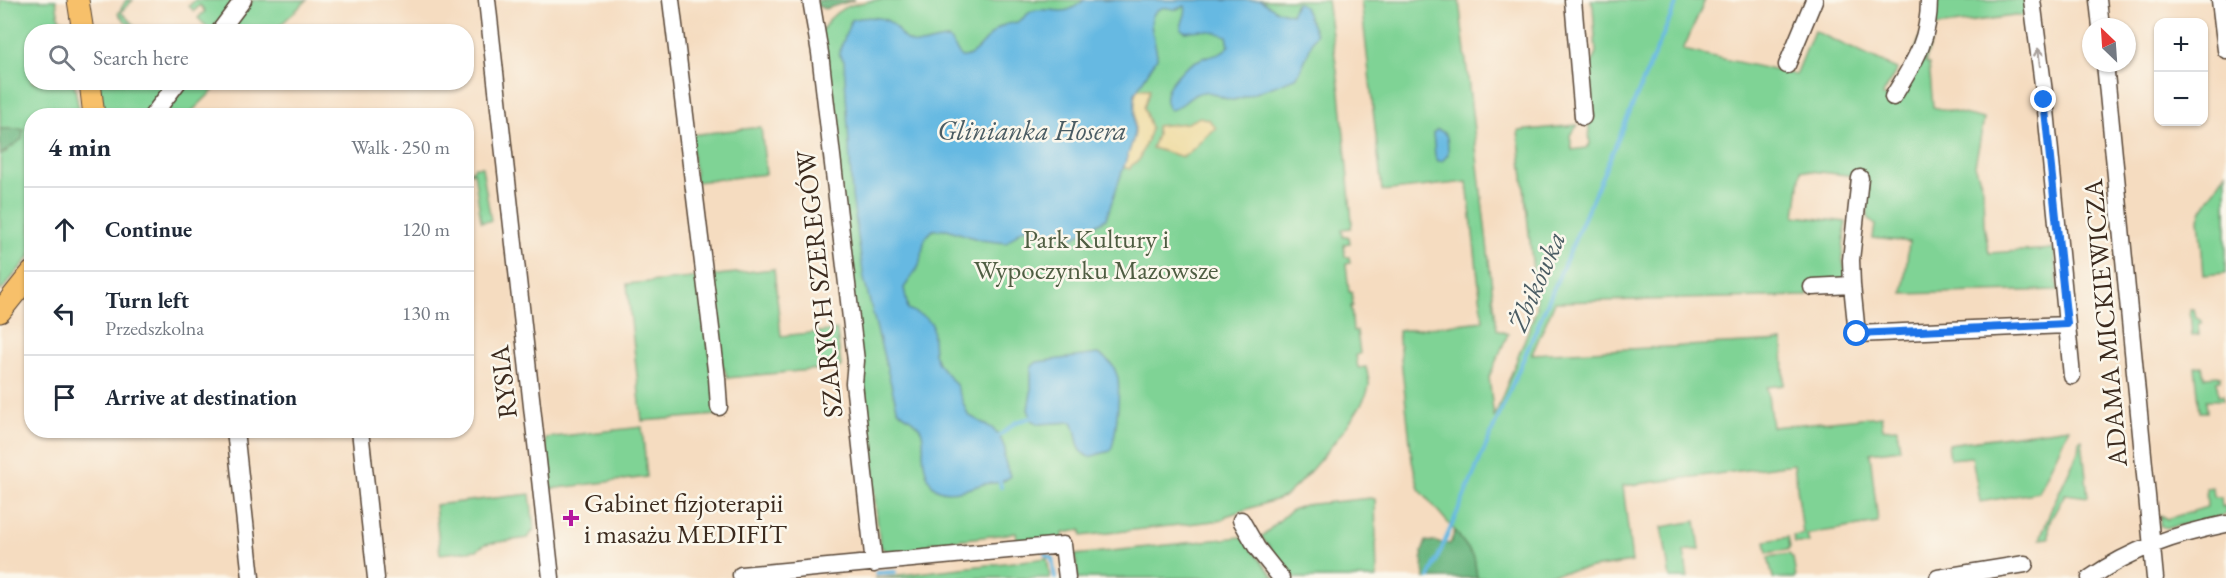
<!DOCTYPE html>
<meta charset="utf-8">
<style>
:root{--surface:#fff;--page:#f2f2f3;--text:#1f2937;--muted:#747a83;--line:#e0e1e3}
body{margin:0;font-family:"EB Garamond",serif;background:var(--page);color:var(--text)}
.controls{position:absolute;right:18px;top:18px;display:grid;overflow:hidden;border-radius:12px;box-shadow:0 2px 4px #0004}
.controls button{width:54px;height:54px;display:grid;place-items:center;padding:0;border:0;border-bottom:2px solid var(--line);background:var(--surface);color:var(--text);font:30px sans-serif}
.compass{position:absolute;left:2082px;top:18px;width:54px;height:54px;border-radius:50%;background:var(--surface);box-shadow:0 2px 4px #0004;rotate:335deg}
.stop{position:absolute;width:18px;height:18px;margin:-14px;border:4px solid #1a73e8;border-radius:50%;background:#fff}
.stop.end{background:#1a73e8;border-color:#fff;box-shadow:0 2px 6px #0008}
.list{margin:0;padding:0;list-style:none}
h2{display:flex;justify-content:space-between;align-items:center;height:78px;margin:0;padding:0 24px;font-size:26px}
h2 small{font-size:20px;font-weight:400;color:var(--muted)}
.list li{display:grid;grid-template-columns:39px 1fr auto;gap:18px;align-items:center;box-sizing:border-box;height:84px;padding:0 24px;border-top:2px solid var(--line)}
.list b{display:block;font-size:22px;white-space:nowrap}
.list p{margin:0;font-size:20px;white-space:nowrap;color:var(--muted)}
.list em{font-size:20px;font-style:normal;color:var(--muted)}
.icon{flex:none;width:33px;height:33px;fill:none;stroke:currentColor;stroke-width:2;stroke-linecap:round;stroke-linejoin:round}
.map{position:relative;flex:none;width:2226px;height:578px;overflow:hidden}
.search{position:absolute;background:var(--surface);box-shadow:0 2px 4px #0004;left:24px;top:24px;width:450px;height:66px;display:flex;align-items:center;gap:15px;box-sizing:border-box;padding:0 21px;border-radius:24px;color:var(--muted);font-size:22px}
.panel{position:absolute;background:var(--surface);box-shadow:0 2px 4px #0004;left:24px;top:108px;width:450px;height:330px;border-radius:24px}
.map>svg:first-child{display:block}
</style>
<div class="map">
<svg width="2226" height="578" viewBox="0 0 2226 578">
<rect width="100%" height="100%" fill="#fbf7ec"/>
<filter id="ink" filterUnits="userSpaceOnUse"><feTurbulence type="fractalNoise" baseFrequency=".0167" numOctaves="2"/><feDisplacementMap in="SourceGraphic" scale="12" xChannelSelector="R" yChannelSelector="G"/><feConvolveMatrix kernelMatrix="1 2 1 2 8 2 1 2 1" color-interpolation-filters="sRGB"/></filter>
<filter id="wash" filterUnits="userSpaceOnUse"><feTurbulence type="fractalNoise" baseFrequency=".008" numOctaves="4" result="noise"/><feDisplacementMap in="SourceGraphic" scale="24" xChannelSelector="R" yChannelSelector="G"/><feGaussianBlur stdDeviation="1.35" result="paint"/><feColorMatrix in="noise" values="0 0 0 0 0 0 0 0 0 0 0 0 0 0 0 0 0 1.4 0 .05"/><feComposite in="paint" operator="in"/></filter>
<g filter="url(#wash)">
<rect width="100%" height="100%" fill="#f5dcc0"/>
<path fill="#7fd395" stroke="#5d7e5a" stroke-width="1.5" d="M0,0H56L59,19L67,22L68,31L32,32V82L74,83L80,115L32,116L31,255L0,292V155L6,152L23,130L0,129Z
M126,0H133L121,12L140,31L129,25L118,14Z
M195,0H236L211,31L198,18L205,11L200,5L194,11L189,6Z
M253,0H307L274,31L228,32Z
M876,0H1327L1340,92L1352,222L1351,228L1342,229L1343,237H1349L1350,243L1344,244L1345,257H1349L1350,263L1346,264L1349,292H1352L1353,306H1351L1353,331H1357L1360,354L1356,355L1358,368L1366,367C1367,373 1370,380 1369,386C1365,410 1304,481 1284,497L1226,516L1223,520L1082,536L1081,530L1063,533V538L1018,544L1016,533L930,543V554C915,554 889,560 880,545L821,32C835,7 850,4 876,0Z
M1361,0H1459L1497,330L1508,334L1489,377L1494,418L1537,308L1518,131L1578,125L1570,135L1572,150L1586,148L1590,144L1585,79L1596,53L1593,6L1591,0H1705L1683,50L1796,75L1814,31L1897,69L1882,96L1897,99L1934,0H2028L2030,14L1936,26L1925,63L1929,64L1933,107L1984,119L1975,165L1983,189L1984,225L1989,253L2054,249L2058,290L1903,294L1909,242L1873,238L1875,225L1868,217L1865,177L1801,170L1795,216L1846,222L1842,257L1845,271L1844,279L1809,284L1808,296L1555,302L1532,354L1783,341L1784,385L1767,387L1772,427L1881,416L1883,429L1897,428L1900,449L1870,453L1878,523L1807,534L1809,543H1795L1793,536L1803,534L1794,464L1623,486L1632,562L1524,578H1477L1474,557L1455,531L1419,489L1412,461L1398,331L1483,321L1467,182L1382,191Z
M189,82L221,83L188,115H163Z
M96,83H171L146,116L101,115Z
M761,127L766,174L696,182L690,135Z
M475,167H482L491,221L481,222L474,172L467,173L474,169Z
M2226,172V273L2204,275L2199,219L2202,210Z
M774,269L781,336L837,330L841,367L728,378L719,358L708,276Z
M701,277L717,415L642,421L627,284Z
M2190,309H2194L2196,317L2201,321V324L2198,325L2199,335L2192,336Z
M2202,366L2204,377L2221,376V380L2217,381L2218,396L2223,395V400H2206L2207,412H2200L2195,367Z
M642,427L647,477L550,489L545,438Z
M2069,428L2039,492L1980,502L1972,457L1950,459L1948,444Z
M2082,439L2088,497L2065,494L2049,523V538L2040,539L2052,507L2078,452L2079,441Z
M2213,487L2214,497H2221L2222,507L2226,506V515L2168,528L2160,526V515L2167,519L2207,507L2206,488Z
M530,494L534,529L528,538L485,544L477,550L440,554L435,505Z
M1371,498L1375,499L1377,578H1295L1261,537L1290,511L1304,505Z
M1696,521L1700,549L1684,551L1688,578H1670L1662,527Z
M1241,537L1275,578H1078L1075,555Z
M1788,537L1790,547L1787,550L1767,553L1765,541Z
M1789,554L1793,558L1796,578H1773L1768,557Z
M1047,558L1050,578H874Z"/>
<path fill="#67b57e" stroke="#51704e" stroke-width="1.5" d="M817,0H854L825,9L817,6Z
M0,129H23L22,139L0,155Z
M1455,531L1474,557L1477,578H1424L1422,552L1426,541L1450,544Z"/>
<path fill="#eeda9e" stroke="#94825e" stroke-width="1.5" d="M1137,89H1150L1144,108L1151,128L1150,132L1139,160L1131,166L1130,169L1123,167L1135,133L1134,98Z
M1200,117L1209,120L1216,128C1203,136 1196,149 1183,157L1152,148L1157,135L1156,126L1187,123Z"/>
<path fill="#66b9e2" stroke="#507280" stroke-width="1.5" d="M1084,0H1260L1276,10L1291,14L1296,3H1299L1304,7L1316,34C1311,43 1302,71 1297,76C1293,80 1238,100 1232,100C1222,99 1215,92 1206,92C1191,91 1184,108 1170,110C1164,103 1165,96 1168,88C1177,72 1191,62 1208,56C1216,54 1223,53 1229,46L1227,36C1213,31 1201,28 1186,32L1181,29C1181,21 1188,13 1185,6C1182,7 1179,9 1176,9C1170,10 1167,6 1161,8C1141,17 1158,43 1157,58L1135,93L1134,137L1106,219L1073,238L1024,228L1006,243L980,240L947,229L933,230L925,238L919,266L904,288L908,309L926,318L932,324L934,353L938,363L956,385L968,415L992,428L1000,437L1005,449L1004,458L1010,476C1003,485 990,482 980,485C943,498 926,496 923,453C923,445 924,437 921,430C916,419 904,418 897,408L864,279L852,196L844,61L839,54L840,50L851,20C864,16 887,15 895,27C900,33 903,40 912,43C925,47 935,38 949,39L961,57C978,58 986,33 1004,25C1008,23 1013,24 1017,22C1025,19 1028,10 1036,10C1060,8 1063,18 1084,0Z
M1437,130C1451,132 1447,145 1448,155L1442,161H1438L1435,155L1433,133Z
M1098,354C1107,358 1114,365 1117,375C1121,385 1116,443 1110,451L1089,457C1074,451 1079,433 1072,422L1040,424L1032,421L1028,409L1031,393V367L1037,362Z"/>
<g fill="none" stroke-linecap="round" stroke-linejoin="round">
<path stroke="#66b9e2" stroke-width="4" d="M999,436L1016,422L1030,418
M1000,482L1001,487
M1045,554L1052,558L1055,578
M876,573L895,572
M1429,578L1678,0"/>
</g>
</g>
<g filter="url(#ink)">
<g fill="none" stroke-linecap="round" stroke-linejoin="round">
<g stroke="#574536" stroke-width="19">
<path id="minor" d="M487,0L551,578
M671,0L717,378L719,407
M811,0L820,53L856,361L854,383L874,564
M1573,0L1583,117
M2032,0L2045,100L2072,376
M2098,0L2101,27
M2220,0L2226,50
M219,32L243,0
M2105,63L2155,578
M1787,65L1814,0
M1893,97C1914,62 1929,42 1929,0
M152,116L178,82
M1852,285L1857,334L2067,325
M1812,287L1852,285L1851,260L1860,178
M235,430L251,578
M360,430L376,578
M1241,520L1257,548L1281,578
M742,578L741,575L1063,545L1067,578
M1938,578L2025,564
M2090,578C2132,549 2176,534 2226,524"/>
</g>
<g stroke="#574536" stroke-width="23">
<path id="major" d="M78,0L83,32
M90,82L94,116
M0,312L32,272"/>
</g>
<use href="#minor" stroke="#fff" stroke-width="16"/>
<use href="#major" stroke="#f7c06b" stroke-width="21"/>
</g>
<defs><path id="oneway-shaft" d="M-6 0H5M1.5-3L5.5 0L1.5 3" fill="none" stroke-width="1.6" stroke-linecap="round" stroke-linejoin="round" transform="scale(1.5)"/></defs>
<use stroke="#a79f9a" href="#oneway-shaft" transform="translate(2039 57) rotate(-97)"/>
</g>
<g fill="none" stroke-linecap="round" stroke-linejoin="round" filter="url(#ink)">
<path stroke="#1a73e8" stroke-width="8" d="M1857,334L2067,324L2044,100"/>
</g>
<path fill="#b5179e" stroke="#fbf7ec" stroke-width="2" d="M568 509h6v6h6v6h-6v6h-6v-6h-6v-6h6z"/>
<g text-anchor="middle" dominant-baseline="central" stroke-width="5" stroke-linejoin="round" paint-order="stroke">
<g font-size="27" fill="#4f5d42" stroke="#fbf7ec">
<text x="1096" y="238">Park Kultury i<tspan x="1096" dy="31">Wypoczynku Mazowsze</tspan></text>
</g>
<g font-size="27" fill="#3b2a1e" stroke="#fbf7ec">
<text transform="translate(819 284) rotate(-96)">SZARYCH SZEREGÓW</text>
<text transform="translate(2105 323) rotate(-95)">ADAMA MICKIEWICZA</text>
<text transform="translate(503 382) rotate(-97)">RYSIA</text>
</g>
<g font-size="27" fill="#3b2a1e" stroke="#fbf7ec" text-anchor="start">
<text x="584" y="502">Gabinet fizjoterapii<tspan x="584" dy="31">i masażu MEDIFIT</tspan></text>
</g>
<g font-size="28" font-style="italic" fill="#4a5c63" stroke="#fbf7ec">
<text x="1032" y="130">Glinianka Hosera</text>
<text transform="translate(1536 281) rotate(-67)">Żbikówka</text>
</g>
</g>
</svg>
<div class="controls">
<button>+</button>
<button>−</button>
</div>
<svg class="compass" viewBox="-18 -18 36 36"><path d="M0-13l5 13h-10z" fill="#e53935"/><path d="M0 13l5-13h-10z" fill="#747a83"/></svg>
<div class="stop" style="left:1857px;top:334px"></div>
<div class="stop end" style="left:2044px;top:100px"></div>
<div class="search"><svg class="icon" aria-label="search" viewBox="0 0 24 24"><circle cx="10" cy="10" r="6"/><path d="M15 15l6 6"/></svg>Search here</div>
<section class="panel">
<h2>4 min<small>Walk · 250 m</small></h2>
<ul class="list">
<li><svg class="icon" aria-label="ahead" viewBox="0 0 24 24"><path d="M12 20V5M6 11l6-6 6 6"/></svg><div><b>Continue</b></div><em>120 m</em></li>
<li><svg class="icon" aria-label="left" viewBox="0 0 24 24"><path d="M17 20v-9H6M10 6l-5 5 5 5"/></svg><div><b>Turn left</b><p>Przedszkolna</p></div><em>130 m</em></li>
<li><svg class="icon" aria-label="arrive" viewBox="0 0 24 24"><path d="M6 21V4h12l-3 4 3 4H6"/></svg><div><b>Arrive at destination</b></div></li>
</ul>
</section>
</div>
